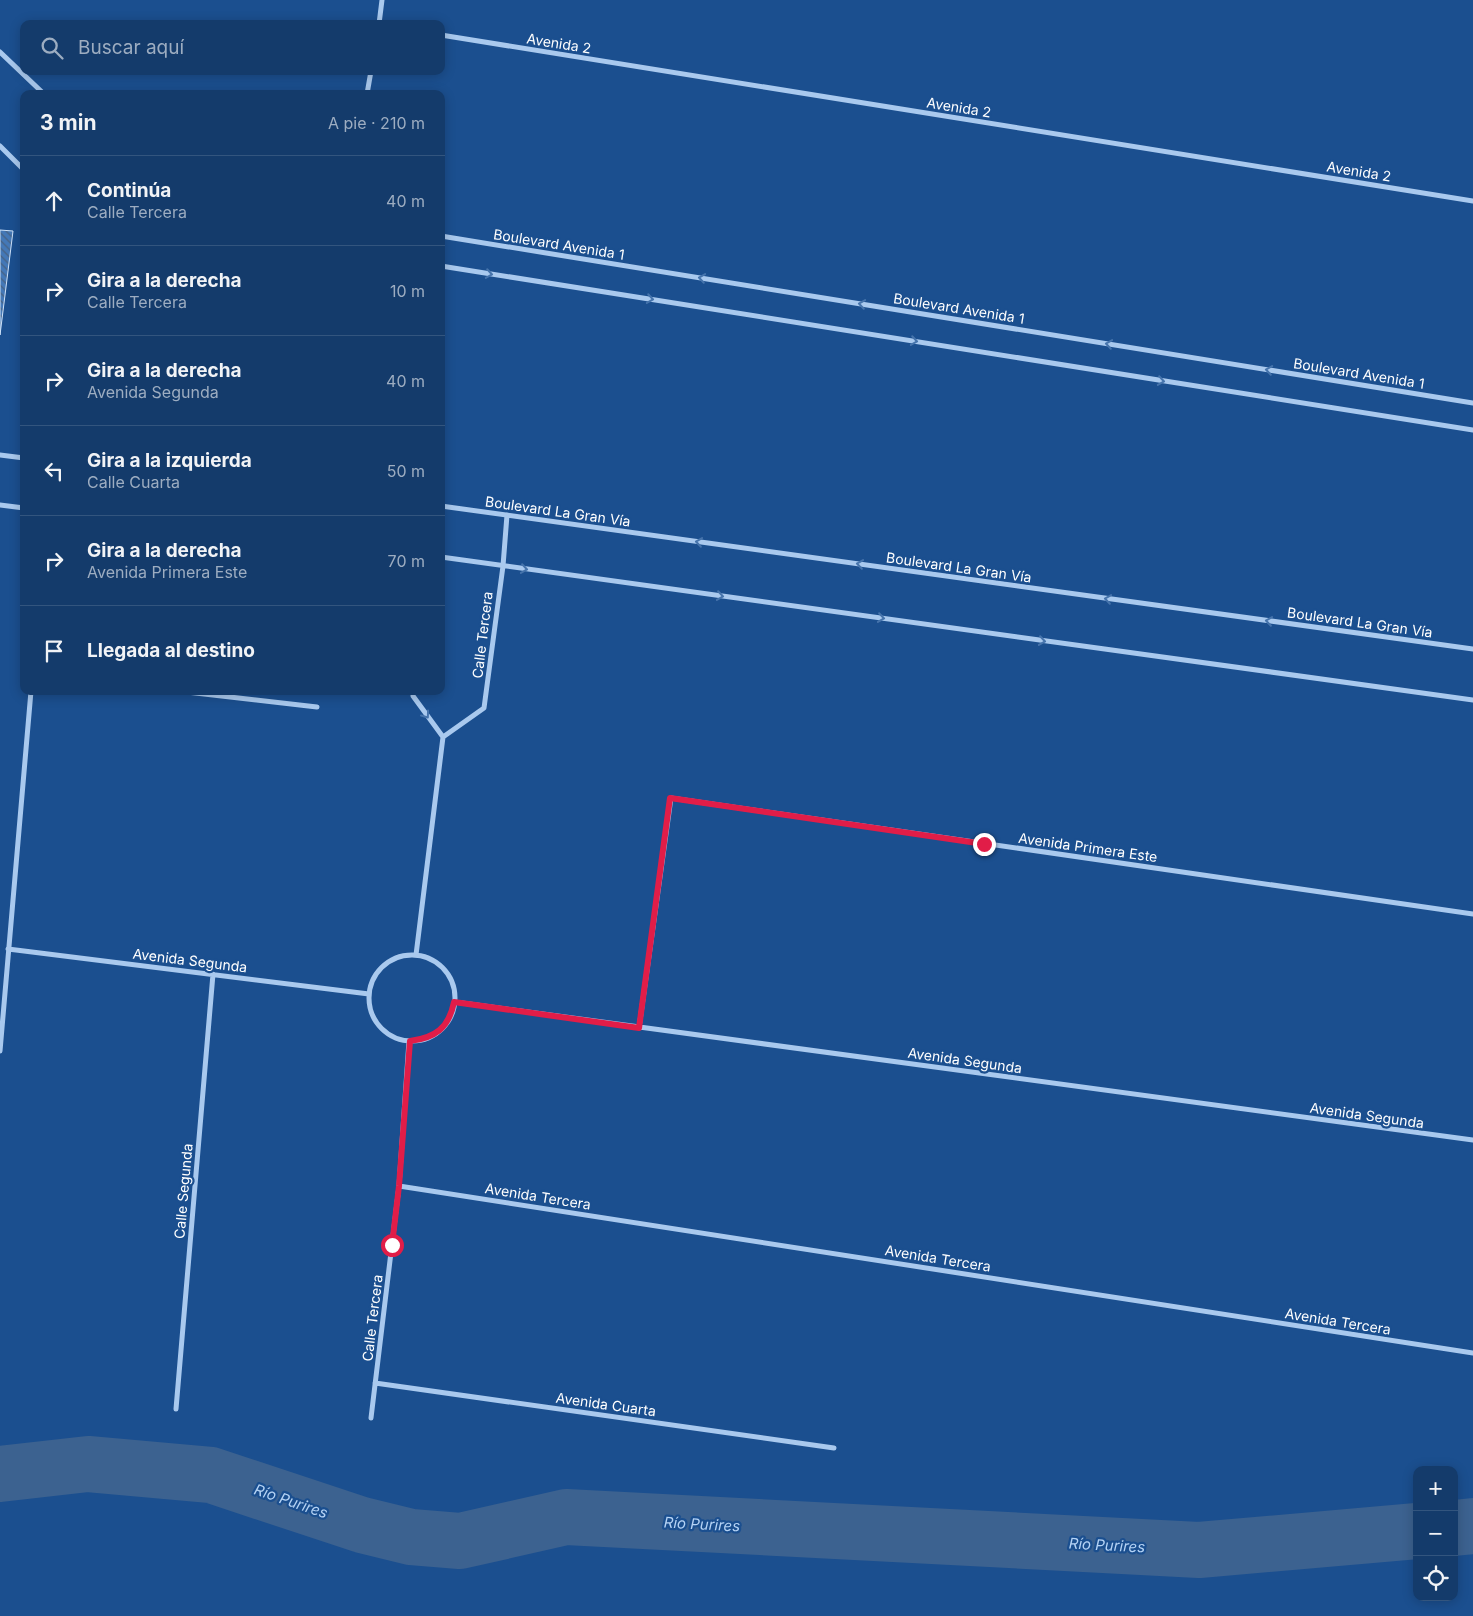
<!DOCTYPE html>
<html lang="es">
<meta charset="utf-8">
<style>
:root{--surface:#143b6b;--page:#214673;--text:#f1f3f6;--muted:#9dadc1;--line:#33557e}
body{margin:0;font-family:Inter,sans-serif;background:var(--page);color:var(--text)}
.controls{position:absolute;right:15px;bottom:15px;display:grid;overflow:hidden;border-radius:10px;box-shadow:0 2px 12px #0003}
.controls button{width:45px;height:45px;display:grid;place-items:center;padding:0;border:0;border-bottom:1px solid var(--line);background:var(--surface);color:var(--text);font:25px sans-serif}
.stop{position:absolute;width:15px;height:15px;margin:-11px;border:4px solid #e11d48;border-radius:50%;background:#fff}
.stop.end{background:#e11d48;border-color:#fff;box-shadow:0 1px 5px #0008}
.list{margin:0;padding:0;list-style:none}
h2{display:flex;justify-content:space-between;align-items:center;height:65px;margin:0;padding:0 20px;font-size:21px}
h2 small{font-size:16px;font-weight:400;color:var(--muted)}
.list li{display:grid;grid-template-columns:32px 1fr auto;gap:15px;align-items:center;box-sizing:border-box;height:90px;padding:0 20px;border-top:1px solid var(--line)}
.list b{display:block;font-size:19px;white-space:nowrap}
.list p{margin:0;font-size:16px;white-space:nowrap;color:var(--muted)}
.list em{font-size:16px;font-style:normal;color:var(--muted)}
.icon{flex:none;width:28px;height:28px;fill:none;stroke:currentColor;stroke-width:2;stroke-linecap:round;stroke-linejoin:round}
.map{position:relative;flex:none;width:1473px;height:1616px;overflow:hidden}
.search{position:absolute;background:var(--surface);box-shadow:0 2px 12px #0003;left:20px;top:20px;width:425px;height:55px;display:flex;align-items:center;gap:12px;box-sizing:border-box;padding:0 18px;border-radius:10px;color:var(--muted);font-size:19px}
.panel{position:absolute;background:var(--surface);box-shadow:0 2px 12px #0003;left:20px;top:90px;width:425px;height:605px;border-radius:10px}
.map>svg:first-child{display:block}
</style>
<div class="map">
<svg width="1473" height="1616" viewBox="0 0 1473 1616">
<defs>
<pattern id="building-back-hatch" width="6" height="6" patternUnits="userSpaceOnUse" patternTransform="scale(1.25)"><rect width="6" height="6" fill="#4478b7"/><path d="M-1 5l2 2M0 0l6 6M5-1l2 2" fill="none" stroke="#486282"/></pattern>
</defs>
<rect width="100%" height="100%" fill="#1b4f8f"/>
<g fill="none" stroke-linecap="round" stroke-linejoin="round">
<path stroke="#3c6290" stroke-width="56" d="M0,1474L88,1464L211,1475L362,1525L411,1537L460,1541L566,1517L1199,1550L1417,1531
M1454,1528L1473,1526"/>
</g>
<path fill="url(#building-back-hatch)" stroke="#cfe3fa" d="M0,230L13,231L0,335Z"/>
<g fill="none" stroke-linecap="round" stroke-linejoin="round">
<path stroke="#a9c9ee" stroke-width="5" d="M379,24L382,0
M441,35L1473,201
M0,52L44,94
M367,94L371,71
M0,146L24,170
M441,236L1473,403
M441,266L1473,430
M0,455L24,458
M0,505L24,508
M441,506L1473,649
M441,557L1473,700
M178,691L317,707
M413,691V696L443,737L416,955
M443,737L484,708L503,566L507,515
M8,949L369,994
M369 998a43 43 0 1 1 86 0a43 43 0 1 1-86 0Z
M455,1002L1473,1140
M639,1028L671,798L1473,914
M0,1051L31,691
M399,1186L1473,1353
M375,1383L834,1448
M176,1409L213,974
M371,1418L399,1186L409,1041"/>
</g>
<defs><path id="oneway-chevron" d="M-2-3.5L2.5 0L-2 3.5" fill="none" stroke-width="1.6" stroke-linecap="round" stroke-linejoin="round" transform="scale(1.25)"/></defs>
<g stroke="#4674ac">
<use href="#oneway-chevron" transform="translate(489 274) rotate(9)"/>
<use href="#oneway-chevron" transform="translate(702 278) rotate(-171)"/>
<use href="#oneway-chevron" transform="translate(650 299) rotate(9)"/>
<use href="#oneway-chevron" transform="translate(862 304) rotate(-171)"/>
<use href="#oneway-chevron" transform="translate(914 341) rotate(9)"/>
<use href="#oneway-chevron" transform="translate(1109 344) rotate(-171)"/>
<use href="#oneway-chevron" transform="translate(1269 370) rotate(-171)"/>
<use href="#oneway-chevron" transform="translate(1161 381) rotate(9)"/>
<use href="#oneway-chevron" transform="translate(699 542) rotate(-172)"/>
<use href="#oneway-chevron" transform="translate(860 564) rotate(-172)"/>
<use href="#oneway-chevron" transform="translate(524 569) rotate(8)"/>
<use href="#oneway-chevron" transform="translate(720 596) rotate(8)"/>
<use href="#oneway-chevron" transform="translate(1108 599) rotate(-172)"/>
<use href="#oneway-chevron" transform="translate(881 618) rotate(8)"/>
<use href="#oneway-chevron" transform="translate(1269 621) rotate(-172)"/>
<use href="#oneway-chevron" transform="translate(1042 641) rotate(8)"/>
<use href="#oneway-chevron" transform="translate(426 715) rotate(54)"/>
</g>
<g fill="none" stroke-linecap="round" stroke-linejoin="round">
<path stroke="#e11d48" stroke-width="6" d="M392,1245L399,1186L410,1041C435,1038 449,1028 454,1002L639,1028L670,798L984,844"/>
</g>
<g text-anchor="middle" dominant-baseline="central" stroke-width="4.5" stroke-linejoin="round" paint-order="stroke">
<g font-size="14" fill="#fff" stroke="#1b4f8f">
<text transform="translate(559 43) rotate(9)">Avenida 2</text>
<text transform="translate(959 107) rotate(9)">Avenida 2</text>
<text transform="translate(1359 171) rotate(9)">Avenida 2</text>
<text transform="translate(559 244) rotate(9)">Boulevard Avenida 1</text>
<text transform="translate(959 308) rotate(9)">Boulevard Avenida 1</text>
<text transform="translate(1359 373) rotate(9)">Boulevard Avenida 1</text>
<text transform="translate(558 511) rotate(8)">Boulevard La Gran Vía</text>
<text transform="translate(959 567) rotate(8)">Boulevard La Gran Vía</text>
<text transform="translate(1360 622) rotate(8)">Boulevard La Gran Vía</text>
<text transform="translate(482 635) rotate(-83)">Calle Tercera</text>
<text transform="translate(1088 847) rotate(8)">Avenida Primera Este</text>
<text transform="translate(190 960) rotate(7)">Avenida Segunda</text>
<text transform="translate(965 1060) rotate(8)">Avenida Segunda</text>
<text transform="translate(1367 1115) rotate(8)">Avenida Segunda</text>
<text transform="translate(183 1191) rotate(-85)">Calle Segunda</text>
<text transform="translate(538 1196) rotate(9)">Avenida Tercera</text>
<text transform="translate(938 1258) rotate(9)">Avenida Tercera</text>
<text transform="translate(372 1318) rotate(-83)">Calle Tercera</text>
<text transform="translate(1338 1321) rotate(9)">Avenida Tercera</text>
<text transform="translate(606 1404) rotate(8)">Avenida Cuarta</text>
</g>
<g font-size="15" font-style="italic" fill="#b5d3f5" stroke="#1b4f8f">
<text transform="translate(291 1501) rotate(19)">Río Purires</text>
<text transform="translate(702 1524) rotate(3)">Río Purires</text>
<text transform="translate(1107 1545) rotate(3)">Río Purires</text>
</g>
</g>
</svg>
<div class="controls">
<button>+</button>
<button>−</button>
<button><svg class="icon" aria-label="locate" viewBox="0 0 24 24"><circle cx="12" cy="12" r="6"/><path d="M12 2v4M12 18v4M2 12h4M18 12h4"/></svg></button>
</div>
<div class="stop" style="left:392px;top:1245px"></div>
<div class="stop end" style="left:984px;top:844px"></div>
<div class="search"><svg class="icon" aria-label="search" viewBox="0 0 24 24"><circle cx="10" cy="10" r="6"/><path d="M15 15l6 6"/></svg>Buscar aquí</div>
<section class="panel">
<h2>3 min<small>A pie · 210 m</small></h2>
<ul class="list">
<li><svg class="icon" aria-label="ahead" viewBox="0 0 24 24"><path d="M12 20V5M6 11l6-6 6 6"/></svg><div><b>Continúa</b><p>Calle Tercera</p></div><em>40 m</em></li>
<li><svg class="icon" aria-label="right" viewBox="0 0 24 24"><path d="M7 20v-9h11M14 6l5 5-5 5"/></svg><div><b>Gira a la derecha</b><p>Calle Tercera</p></div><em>10 m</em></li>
<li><svg class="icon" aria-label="right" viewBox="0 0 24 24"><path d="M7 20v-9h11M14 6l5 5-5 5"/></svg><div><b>Gira a la derecha</b><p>Avenida Segunda</p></div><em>40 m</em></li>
<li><svg class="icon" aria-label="left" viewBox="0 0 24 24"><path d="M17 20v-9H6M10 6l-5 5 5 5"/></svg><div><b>Gira a la izquierda</b><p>Calle Cuarta</p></div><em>50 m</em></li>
<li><svg class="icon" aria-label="right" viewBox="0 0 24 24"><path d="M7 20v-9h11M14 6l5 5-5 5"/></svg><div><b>Gira a la derecha</b><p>Avenida Primera Este</p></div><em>70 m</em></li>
<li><svg class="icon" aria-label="arrive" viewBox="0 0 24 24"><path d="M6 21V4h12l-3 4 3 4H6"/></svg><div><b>Llegada al destino</b></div></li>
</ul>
</section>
</div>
